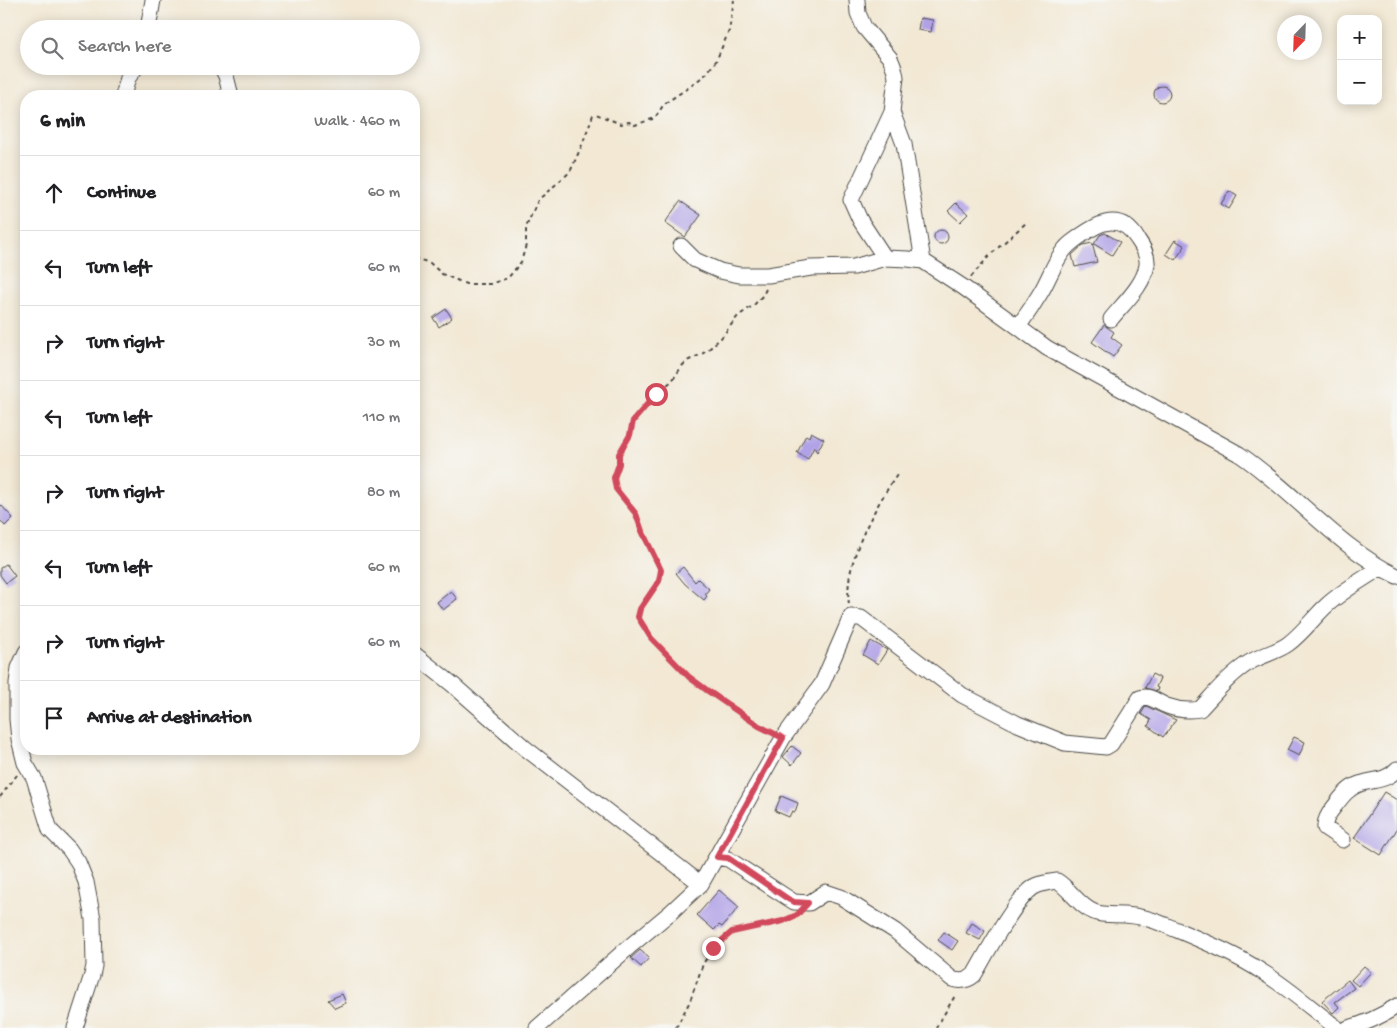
<!DOCTYPE html>
<meta charset="utf-8">
<style>
:root{--surface:#fff;--page:#f2f2f2;--text:#202124;--muted:#757577;--line:#e0e0e0}
body{margin:0;font-family:"Gochi Hand",sans-serif;background:var(--page);color:var(--text)}
.controls{position:absolute;right:15px;top:15px;display:grid;overflow:hidden;border-radius:10px;box-shadow:0 2px 12px #0003}
.controls button{width:45px;height:45px;display:grid;place-items:center;padding:0;border:0;border-bottom:1px solid var(--line);background:var(--surface);color:var(--text);font:25px sans-serif}
.compass{position:absolute;left:1277px;top:15px;width:45px;height:45px;border-radius:50%;background:var(--surface);box-shadow:0 2px 12px #0003;rotate:203deg}
.stop{position:absolute;width:15px;height:15px;margin:-11px;border:4px solid #d1495b;border-radius:50%;background:#fff}
.stop.end{background:#d1495b;border-color:#fff;box-shadow:0 1px 5px #0008}
.list{margin:0;padding:0;list-style:none}
h2{display:flex;justify-content:space-between;align-items:center;height:65px;margin:0;padding:0 20px;font-size:21px}
h2 small{font-size:16px;font-weight:400;color:var(--muted)}
.list li{display:grid;grid-template-columns:32px 1fr auto;gap:15px;align-items:center;box-sizing:border-box;height:75px;padding:0 20px;border-top:1px solid var(--line)}
.list b{display:block;font-size:19px;white-space:nowrap}
.list em{font-size:16px;font-style:normal;color:var(--muted)}
.icon{flex:none;width:28px;height:28px;fill:none;stroke:currentColor;stroke-width:2;stroke-linecap:round;stroke-linejoin:round}
.map{position:relative;flex:none;width:1397px;height:1028px;overflow:hidden}
.search{position:absolute;background:var(--surface);box-shadow:0 2px 12px #0003;left:20px;top:20px;width:400px;height:55px;display:flex;align-items:center;gap:12px;box-sizing:border-box;padding:0 18px;border-radius:28px;color:var(--muted);font-size:19px}
.panel{position:absolute;background:var(--surface);box-shadow:0 2px 12px #0003;left:20px;top:90px;width:400px;height:665px;border-radius:20px}
.map>svg:first-child{display:block}
</style>
<div class="map">
<svg width="1397" height="1028" viewBox="0 0 1397 1028">
<rect width="100%" height="100%" fill="#f6f6f2"/>
<filter id="ink" filterUnits="userSpaceOnUse"><feTurbulence type="fractalNoise" baseFrequency=".02" numOctaves="2"/><feDisplacementMap in="SourceGraphic" scale="10" xChannelSelector="R" yChannelSelector="G"/><feConvolveMatrix kernelMatrix="1 2 1 2 8 2 1 2 1" color-interpolation-filters="sRGB"/></filter>
<filter id="wash" filterUnits="userSpaceOnUse"><feTurbulence type="fractalNoise" baseFrequency=".0096" numOctaves="4" result="noise"/><feDisplacementMap in="SourceGraphic" scale="20" xChannelSelector="R" yChannelSelector="G"/><feGaussianBlur stdDeviation="1.12" result="paint"/><feColorMatrix in="noise" values="0 0 0 0 0 0 0 0 0 0 0 0 0 0 0 0 0 1.4 0 .05"/><feComposite in="paint" operator="in"/></filter>
<g filter="url(#wash)">
<rect width="100%" height="100%" fill="#f2e8d4"/>
<g id="blocks">
<path fill="#b1a2e7" d="M920,18L933,20L931,32L918,30Z
M1154 94a8 8 0 1 1 16 0a8 8 0 1 1-16 0Z
M1229,191L1237,196L1229,209L1221,204Z
M680,201L701,215L685,237L665,223Z
M956,203L968,214L960,222L948,211Z
M934 237a7 7 0 1 1 14 0a7 7 0 1 1-14 0Z
M1105,233L1120,242L1112,255L1094,244L1100,235Z
M1175,240L1185,246L1175,260L1166,254Z
M1092,243L1097,262L1075,267L1072,255L1083,245Z
M446,309L452,318L439,327L433,318Z
M1104,325L1114,332L1111,337L1122,345L1113,357L1092,342Z
M811,432L824,439L817,452L814,447L808,459L797,453L806,435L809,437Z
M0,504L13,518L5,526L0,520Z
M6,564L15,576L6,583L0,575V568Z
M683,567L695,582L698,579L709,589L705,594L707,596L704,600L685,584L676,573Z
M451,591L457,599L443,610L437,602Z
M871,641L887,650L878,664L863,655Z
M1152,674L1160,678L1156,687L1158,688L1157,691L1145,688Z
M1146,706L1176,720L1163,737L1148,726L1151,720L1141,714Z
M1294,737L1305,742L1299,756L1287,750Z
M792,746L801,753L792,765L783,757Z
M1384,792L1397,800V829L1381,855L1354,838Z
M781,796L798,803L795,812L792,811L789,817L775,811Z
M719,890L739,907L722,927L719,925L714,930L697,915Z
M972,923L985,931L980,940L966,933Z
M944,932L958,941L952,950L938,940Z
M640,950L649,958L641,967L631,958Z
M1364,966L1371,972L1358,986L1351,980Z
M1348,980L1354,988L1335,1002L1339,1007L1333,1013L1322,1001Z
M342,994L346,1003L335,1008L328,1000Z"/>
</g>
</g>
<g filter="url(#ink)">
<use href="#blocks" fill-opacity="0" stroke="#494744" stroke-width="1"/>
<g fill="none" stroke-linecap="round" stroke-linejoin="round">
<g stroke="#494744" stroke-width="17">
<path id="minor" d="M857,0L858,13L864,27L890,58L894,68L896,77L892,112L851,200L860,220L885,258L908,259L923,261L963,287L1047,348L1239,454C1293,490 1338,548 1397,576
M148,29L153,0
M221,66L226,76L231,96
M123,96L128,78L137,66
M892,112L904,144L923,261
M681,246L695,260L720,271L739,275H768L811,268L854,267L885,258
M1018,327C1026,316 1034,304 1041,292C1050,277 1057,254 1071,243C1094,225 1119,208 1138,240C1143,247 1148,255 1147,265C1144,285 1123,304 1111,319
M26,652L19,668L17,683V719L19,739L25,763L34,778L50,830L69,849L78,862L86,882L93,919L94,966L92,975L75,1028
M414,654L452,684L525,748L701,884
M1343,840L1325,828C1324,820 1329,813 1334,807C1341,798 1347,789 1357,785C1372,779 1386,782 1397,769
M717,857L728,859L794,902L809,903L826,892L841,897L895,931L952,979C961,982 967,981 974,975C987,953 1015,899 1034,887C1041,883 1049,882 1057,881C1070,889 1079,906 1094,912C1104,916 1115,914 1125,915C1139,916 1152,919 1165,925C1198,939 1234,953 1264,973C1290,989 1313,1010 1337,1028
M537,1028L629,947L671,912L701,884L783,738L822,684L851,617L861,618L962,695L1018,724L1065,743L1106,747L1111,744L1140,698C1150,694 1158,703 1167,706C1178,710 1189,711 1200,709C1215,693 1230,674 1250,662C1262,655 1277,652 1288,644C1303,633 1313,618 1326,606C1342,591 1362,580 1380,568
M1348,1028C1366,1024 1381,1016 1397,1006"/>
</g>
<path stroke="#494744" stroke-width="2" stroke-dasharray="4 4" stroke-linecap="butt" d="M414,258L430,263L442,274L466,284H490L508,278L521,262L526,245V227L538,200L570,172L582,145L593,115L596,114L621,124L629,122L635,125L655,118L664,104L691,86L706,74L716,61L729,31L734,0
M971,277L990,255L1027,222
M766,289L763,295L754,305L738,316L721,338L710,348L702,354L687,361L682,366L672,381L656,394L633,421L630,435L619,454V464L613,478L616,489L637,514L642,531L661,570L659,581L640,609L638,617L640,621L651,638L689,677L708,691L771,732
M849,604C843,563 874,508 897,475
M0,797L17,775
M676,1028L690,1001L703,964L713,948L731,932L783,921L794,916
M936,1028L956,994"/>
<use href="#minor" stroke="#fff" stroke-width="15"/>
</g>
</g>
<g fill="none" stroke-linecap="round" stroke-linejoin="round" filter="url(#ink)">
<path stroke="#d1495b" stroke-width="6" d="M656,394L633,421L630,435L619,454V464L614,478L616,489L636,514L642,531L661,570L659,581L640,609L638,617L651,638L689,677L708,691L759,726L783,738L717,857L728,858L788,899L794,902L808,903L797,915L783,921L732,932L713,948"/>
</g>
</svg>
<div class="controls">
<button>+</button>
<button>−</button>
</div>
<svg class="compass" viewBox="-18 -18 36 36"><path d="M0-13l5 13h-10z" fill="#e53935"/><path d="M0 13l5-13h-10z" fill="#757577"/></svg>
<div class="stop" style="left:656px;top:394px"></div>
<div class="stop end" style="left:713px;top:948px"></div>
<div class="search"><svg class="icon" aria-label="search" viewBox="0 0 24 24"><circle cx="10" cy="10" r="6"/><path d="M15 15l6 6"/></svg>Search here</div>
<section class="panel">
<h2>6 min<small>Walk · 460 m</small></h2>
<ul class="list">
<li><svg class="icon" aria-label="ahead" viewBox="0 0 24 24"><path d="M12 20V5M6 11l6-6 6 6"/></svg><div><b>Continue</b></div><em>60 m</em></li>
<li><svg class="icon" aria-label="left" viewBox="0 0 24 24"><path d="M17 20v-9H6M10 6l-5 5 5 5"/></svg><div><b>Turn left</b></div><em>60 m</em></li>
<li><svg class="icon" aria-label="right" viewBox="0 0 24 24"><path d="M7 20v-9h11M14 6l5 5-5 5"/></svg><div><b>Turn right</b></div><em>30 m</em></li>
<li><svg class="icon" aria-label="left" viewBox="0 0 24 24"><path d="M17 20v-9H6M10 6l-5 5 5 5"/></svg><div><b>Turn left</b></div><em>110 m</em></li>
<li><svg class="icon" aria-label="right" viewBox="0 0 24 24"><path d="M7 20v-9h11M14 6l5 5-5 5"/></svg><div><b>Turn right</b></div><em>80 m</em></li>
<li><svg class="icon" aria-label="left" viewBox="0 0 24 24"><path d="M17 20v-9H6M10 6l-5 5 5 5"/></svg><div><b>Turn left</b></div><em>60 m</em></li>
<li><svg class="icon" aria-label="right" viewBox="0 0 24 24"><path d="M7 20v-9h11M14 6l5 5-5 5"/></svg><div><b>Turn right</b></div><em>60 m</em></li>
<li><svg class="icon" aria-label="arrive" viewBox="0 0 24 24"><path d="M6 21V4h12l-3 4 3 4H6"/></svg><div><b>Arrive at destination</b></div></li>
</ul>
</section>
</div>
